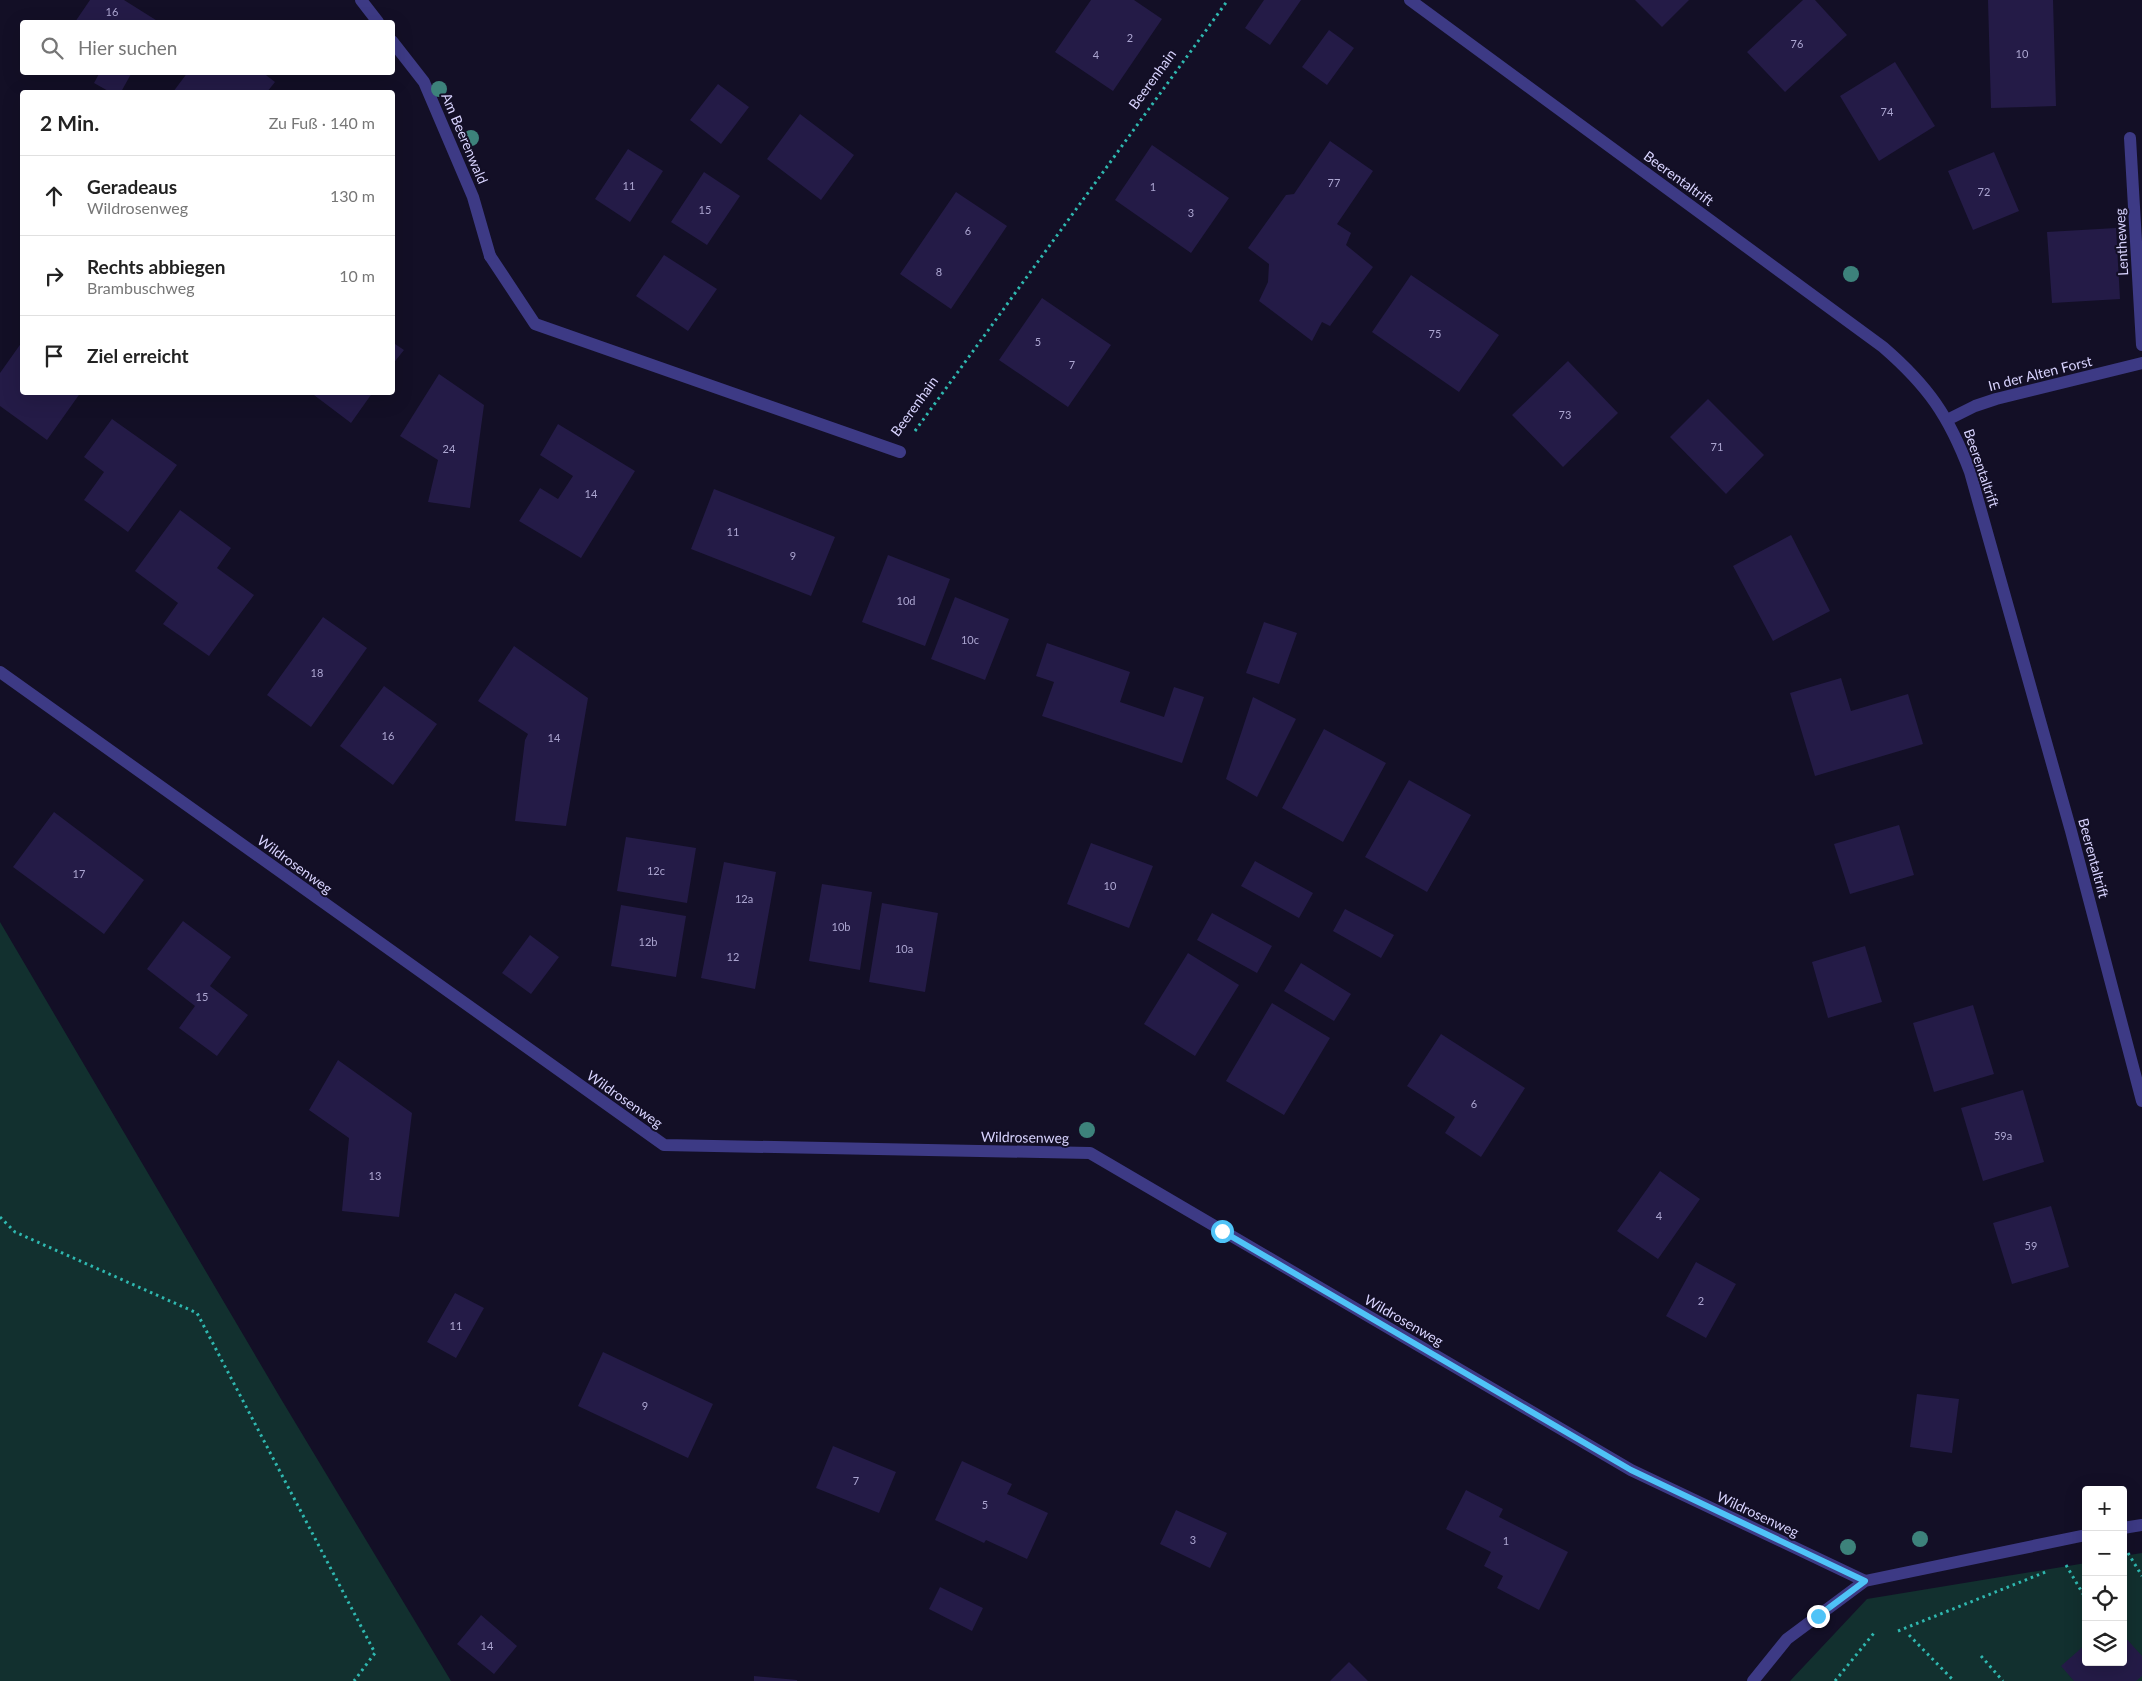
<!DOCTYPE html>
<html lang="de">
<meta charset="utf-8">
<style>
:root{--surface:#fff;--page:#f2f2f2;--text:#222;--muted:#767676;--line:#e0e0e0}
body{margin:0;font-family:Lato,sans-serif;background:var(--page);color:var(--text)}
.controls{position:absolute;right:15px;bottom:15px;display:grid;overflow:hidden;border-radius:5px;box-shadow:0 5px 20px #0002}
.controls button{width:45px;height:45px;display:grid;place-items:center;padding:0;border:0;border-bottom:1px solid var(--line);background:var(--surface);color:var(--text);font:25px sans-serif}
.stop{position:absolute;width:15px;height:15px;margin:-11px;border:4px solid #4fc3f7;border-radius:50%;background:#fff}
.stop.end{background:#4fc3f7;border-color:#fff;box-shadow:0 1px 5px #0008}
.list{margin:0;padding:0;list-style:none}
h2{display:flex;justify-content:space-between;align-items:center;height:65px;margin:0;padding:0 20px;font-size:21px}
h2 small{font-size:16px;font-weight:400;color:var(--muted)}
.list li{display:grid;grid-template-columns:32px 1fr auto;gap:15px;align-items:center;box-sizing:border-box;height:80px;padding:0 20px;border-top:1px solid var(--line)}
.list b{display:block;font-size:19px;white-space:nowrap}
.list p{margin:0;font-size:16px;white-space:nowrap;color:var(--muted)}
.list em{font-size:16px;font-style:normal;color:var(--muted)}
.icon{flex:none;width:28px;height:28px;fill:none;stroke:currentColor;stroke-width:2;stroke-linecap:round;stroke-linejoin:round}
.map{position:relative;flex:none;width:2142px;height:1681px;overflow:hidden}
.search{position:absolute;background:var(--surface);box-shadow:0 5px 20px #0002;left:20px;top:20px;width:375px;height:55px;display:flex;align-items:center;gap:12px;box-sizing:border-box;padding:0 18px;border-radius:5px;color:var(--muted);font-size:19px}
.panel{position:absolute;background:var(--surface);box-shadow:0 5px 20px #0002;left:20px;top:90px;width:375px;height:305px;border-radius:5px}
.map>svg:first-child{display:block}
</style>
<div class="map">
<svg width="2142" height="1681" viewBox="0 0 2142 1681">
<rect width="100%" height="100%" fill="#130f26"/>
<path fill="#12302f" d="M0,922L281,1399L451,1681H0Z
M2142,1553V1681H1790L1867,1599L2086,1563V1662H2123V1556Z"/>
<path fill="#241b47" d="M90,0H124L159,22H75Z
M1091,0H1134L1162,19L1113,91L1055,52Z
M1264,0H1301L1270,45L1245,28Z
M1635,0H1689L1662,27Z
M1803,0H1815L1847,35L1785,92L1747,52Z
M1988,0H2053L2056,106L1991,108Z
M1329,30L1354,48L1327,85L1302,67Z
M1895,62L1935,126L1879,161L1840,96Z
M100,72H134L131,74L121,92H110L94,83Z
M188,72H262L275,82L267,92H173Z
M718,84L749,107L721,144L690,120Z
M800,114L854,155L821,200L767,159Z
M1330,141L1373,171L1337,224L1351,233L1346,245L1373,267L1330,326L1322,322L1312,341L1259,301L1268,282L1269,264L1248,248L1286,195L1294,194Z
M1152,145L1229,198L1191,253L1115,200Z
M628,149L663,171L630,222L595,199Z
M1994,152L2019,211L1973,230L1948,171Z
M704,172L740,196L707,245L671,222Z
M956,192L1007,226L951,309L900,274Z
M2116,228L2120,299L2052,303L2047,232Z
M664,255L717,289L688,331L636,296Z
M1411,275L1499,335L1459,392L1372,332Z
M1042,298L1111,345L1068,407L999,360Z
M22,342V392H81L47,440L0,406V373Z
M392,342L404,350L392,365Z
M1568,361L1618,413L1563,467L1512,415Z
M439,374L484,405L470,508L428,502L438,460L400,436Z
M310,392H373L351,423Z
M1708,399L1764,455L1726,494L1670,437Z
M112,419L177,465L128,532L84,500L104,472L84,457Z
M558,424L635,471L581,558L519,521L540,488L558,499L573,476L540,455Z
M714,489L835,537L811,596L691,549Z
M180,510L231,548L217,568L254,595L209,656L163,624L178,603L135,571Z
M1791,535L1830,611L1773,641L1733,566Z
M888,555L950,579L925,646L862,622Z
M955,597L1009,619L985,680L931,659Z
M323,617L367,648L311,727L267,695Z
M1264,622L1297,633L1279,684L1246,673Z
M1047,643L1130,672L1120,702L1164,717L1174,687L1204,697L1182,763L1042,716L1054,682L1036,676Z
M514,646L588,698L566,826L515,821L525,740L528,734L478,701Z
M1841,678L1851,711L1908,694L1923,744L1815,776L1790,693Z
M384,686L437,724L393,785L340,746Z
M1253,697L1296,719L1257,797L1226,779Z
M1324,729L1386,763L1343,842L1282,808Z
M1409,780L1471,815L1427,892L1365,857Z
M54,812L144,880L104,934L13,867Z
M1899,825L1914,875L1850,894L1834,844Z
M626,837L696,848L687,903L617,891Z
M1091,843L1153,866L1129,928L1067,904Z
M1255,861L1313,893L1299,918L1241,886Z
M724,862L776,872L755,989L701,978Z
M822,884L872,892L860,970L809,961Z
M882,903L938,913L925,992L869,982Z
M621,905L686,916L676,977L611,966Z
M1345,909L1394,935L1381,958L1333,931Z
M1212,913L1272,946L1257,973L1197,940Z
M183,921L231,957L210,986L248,1015L217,1056L179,1028L195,1006L147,969Z
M530,935L559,957L531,994L502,973Z
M1865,946L1882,1002L1828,1018L1812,962Z
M1188,953L1239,985L1195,1056L1144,1024Z
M1301,963L1351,994L1334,1021L1284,991Z
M1272,1003L1330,1038L1284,1115L1226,1081Z
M1973,1005L1994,1074L1934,1092L1913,1023Z
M1441,1034L1525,1088L1481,1157L1445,1133L1455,1117L1407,1086Z
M338,1060L412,1113L399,1217L342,1211L349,1138L309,1110Z
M2023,1090L2044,1162L1983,1181L1961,1108Z
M1660,1171L1700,1199L1658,1259L1617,1231Z
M2051,1206L2069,1267L2012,1284L1993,1223Z
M1696,1262L1736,1284L1706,1338L1666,1316Z
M455,1293L484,1308L456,1358L427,1342Z
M603,1352L713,1404L688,1458L578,1406Z
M1917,1394L1959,1399L1952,1453L1910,1447Z
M833,1446L896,1472L879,1513L816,1488Z
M962,1461L1012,1484L1007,1494L1048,1513L1027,1559L986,1540L984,1543L935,1520Z
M1466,1490L1503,1509L1499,1517L1568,1552L1539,1610L1497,1588L1503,1576L1484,1566L1491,1552L1446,1529Z
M1176,1510L1227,1533L1210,1568L1160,1544Z
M940,1587L983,1608L972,1631L929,1609Z
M481,1615L517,1646L494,1674L457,1644Z
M2123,1635L2142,1656V1676L2136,1681H2074L2061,1666L2086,1644V1662H2123Z
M1349,1662L1368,1681H1330Z
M754,1676L797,1680V1681H754Z"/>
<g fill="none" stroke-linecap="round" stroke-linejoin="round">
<path stroke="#2fb8b0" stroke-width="3" stroke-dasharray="2.5 4" stroke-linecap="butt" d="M915,431L1228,0
M0,1217L15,1232L197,1313L375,1653L354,1681
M2128,1553L2142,1576
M2066,1565L2086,1599
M1898,1631L2048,1571
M1909,1635L1954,1681
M1981,1656L2003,1681
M1835,1681L1874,1633"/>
<path stroke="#3d3a85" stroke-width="12" d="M490,256L535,324L900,452"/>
<path stroke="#3d3a85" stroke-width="12" d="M361,0L378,22
M1410,0L1883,347C1928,386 1949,416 1970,472L2071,831L2142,1101
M392,41L424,82L473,197L490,256
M2130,138L2142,345
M1947,420L1975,406L1996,399L2142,363
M0,672L664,1145L1090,1153L1631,1470L1865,1581L2086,1535
M2123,1528L2142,1525
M1753,1681L1787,1639L1865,1581"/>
</g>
<g fill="#3d827b">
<circle cx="439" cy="89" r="8"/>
<circle cx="471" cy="138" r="8"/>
<circle cx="1851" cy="274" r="8"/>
<circle cx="1087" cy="1130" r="8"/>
<circle cx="1920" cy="1539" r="8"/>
<circle cx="1848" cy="1547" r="8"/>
</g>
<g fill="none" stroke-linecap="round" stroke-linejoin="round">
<path stroke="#4fc3f7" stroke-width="6" d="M1222,1231L1631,1470L1865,1581L1818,1616"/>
</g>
<g text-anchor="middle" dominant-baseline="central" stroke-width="4" stroke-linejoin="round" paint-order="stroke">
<g font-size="11" fill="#aca6d1">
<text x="112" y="11">16</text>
<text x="1130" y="37">2</text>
<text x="1797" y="43">76</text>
<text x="2022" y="53">10</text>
<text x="1096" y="54">4</text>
<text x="1887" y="111">74</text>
<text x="1334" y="182">77</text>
<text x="629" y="185">11</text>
<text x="1153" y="186">1</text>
<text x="1984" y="191">72</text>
<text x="705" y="209">15</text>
<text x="1191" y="212">3</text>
<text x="968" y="230">6</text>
<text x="939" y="271">8</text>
<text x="1435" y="333">75</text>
<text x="1038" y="341">5</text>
<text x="1072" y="364">7</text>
<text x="1565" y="414">73</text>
<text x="1717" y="446">71</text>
<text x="449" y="448">24</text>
<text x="591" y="493">14</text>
<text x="733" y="531">11</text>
<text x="793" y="555">9</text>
<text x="906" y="600">10d</text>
<text x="970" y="639">10c</text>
<text x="317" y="672">18</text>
<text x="388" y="735">16</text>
<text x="554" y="737">14</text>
<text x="656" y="870">12c</text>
<text x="79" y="873">17</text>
<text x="1110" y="885">10</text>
<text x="744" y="898">12a</text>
<text x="841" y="926">10b</text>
<text x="648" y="941">12b</text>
<text x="904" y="948">10a</text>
<text x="733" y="956">12</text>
<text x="202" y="996">15</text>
<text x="1474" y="1103">6</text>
<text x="2003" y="1135">59a</text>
<text x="375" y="1175">13</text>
<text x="1659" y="1215">4</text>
<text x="2031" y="1245">59</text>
<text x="1701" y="1300">2</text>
<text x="456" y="1325">11</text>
<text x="645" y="1405">9</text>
<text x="856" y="1480">7</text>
<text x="985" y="1504">5</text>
<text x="1193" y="1539">3</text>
<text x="1506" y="1540">1</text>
<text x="487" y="1645">14</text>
</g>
<g font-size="14" fill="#d9d4ff" stroke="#130f26">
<text transform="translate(1152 79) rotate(-54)">Beerenhain</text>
<text transform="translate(465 138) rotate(67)">Am Beerenwald</text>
<text transform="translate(1679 178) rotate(36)">Beerentaltrift</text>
<text transform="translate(2121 242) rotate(-93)">Lentheweg</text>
<text transform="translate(2040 373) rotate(-14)">In der Alten Forst</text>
<text transform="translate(914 406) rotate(-54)">Beerenhain</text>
<text transform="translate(1982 468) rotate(71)">Beerentaltrift</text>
<text transform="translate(2094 858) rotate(75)">Beerentaltrift</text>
<text transform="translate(295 864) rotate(36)">Wildrosenweg</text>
<text transform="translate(625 1099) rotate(35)">Wildrosenweg</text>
<text transform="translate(1025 1137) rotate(1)">Wildrosenweg</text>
<text transform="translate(1404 1320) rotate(30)">Wildrosenweg</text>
<text transform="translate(1758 1514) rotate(25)">Wildrosenweg</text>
</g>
</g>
</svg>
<div class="controls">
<button>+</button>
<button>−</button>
<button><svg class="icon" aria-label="locate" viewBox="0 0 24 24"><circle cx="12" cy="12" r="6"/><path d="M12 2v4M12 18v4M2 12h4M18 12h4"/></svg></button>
<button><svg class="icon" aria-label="layers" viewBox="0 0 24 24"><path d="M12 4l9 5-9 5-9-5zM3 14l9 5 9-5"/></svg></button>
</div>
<div class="stop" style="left:1222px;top:1231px"></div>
<div class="stop end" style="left:1818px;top:1616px"></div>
<div class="search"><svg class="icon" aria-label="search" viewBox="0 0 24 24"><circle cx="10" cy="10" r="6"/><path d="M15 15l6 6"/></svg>Hier suchen</div>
<section class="panel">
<h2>2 Min.<small>Zu Fuß · 140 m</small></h2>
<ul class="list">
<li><svg class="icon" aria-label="ahead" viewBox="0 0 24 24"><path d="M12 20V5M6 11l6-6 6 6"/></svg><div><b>Geradeaus</b><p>Wildrosenweg</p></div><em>130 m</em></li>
<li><svg class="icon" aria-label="right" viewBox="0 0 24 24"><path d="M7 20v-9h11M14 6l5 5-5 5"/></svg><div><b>Rechts abbiegen</b><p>Brambuschweg</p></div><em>10 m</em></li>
<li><svg class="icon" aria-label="arrive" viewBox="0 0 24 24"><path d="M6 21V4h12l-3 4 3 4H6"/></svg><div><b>Ziel erreicht</b></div></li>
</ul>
</section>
</div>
